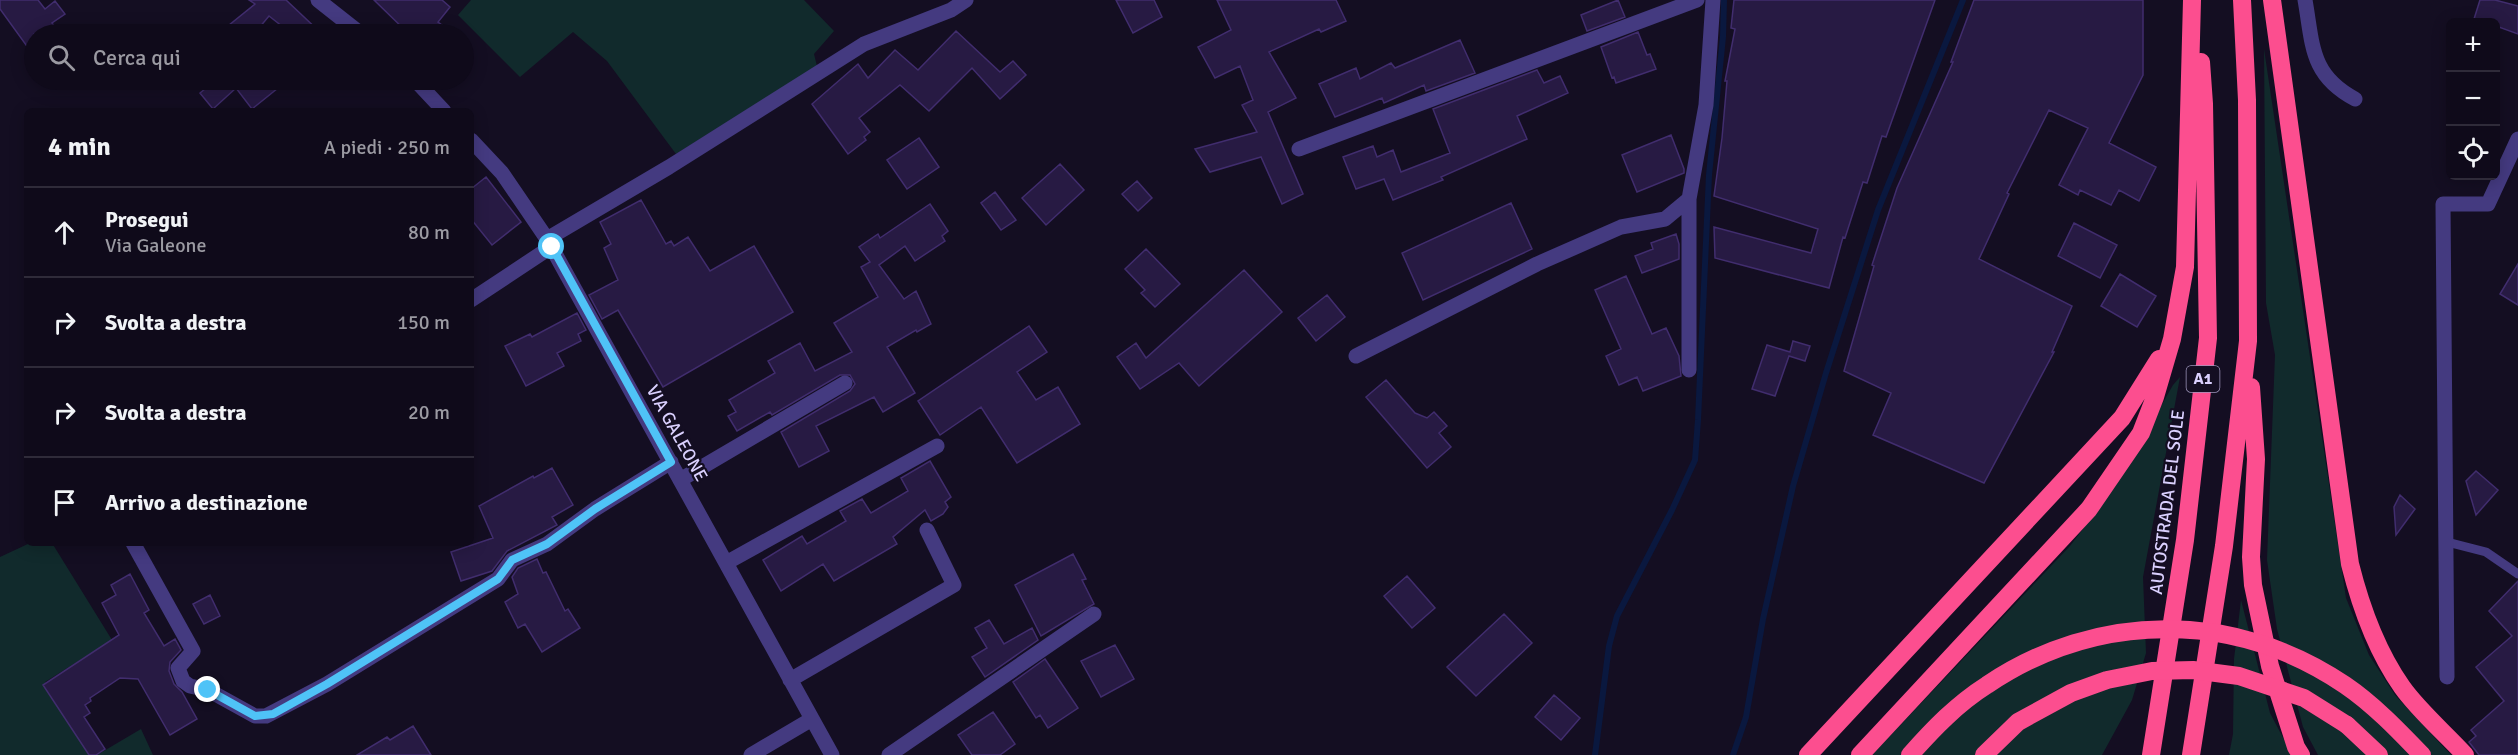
<!DOCTYPE html>
<html lang="it">
<meta charset="utf-8">
<style>
:root{--surface:#0f0a1a;--page:#181323;--text:#f1f3f6;--muted:#9b9aa2;--line:#2f2b39}
body{margin:0;font-family:Signika,sans-serif;background:var(--page);color:var(--text)}
.controls{position:absolute;right:18px;top:18px;display:grid;overflow:hidden;border-radius:9px;box-shadow:0 3px 15px #0003}
.controls button{width:54px;height:54px;display:grid;place-items:center;padding:0;border:0;border-bottom:2px solid var(--line);background:var(--surface);color:var(--text);font:30px sans-serif}
.stop{position:absolute;width:18px;height:18px;margin:-14px;border:4px solid #4fc3f7;border-radius:50%;background:#fff}
.stop.end{background:#4fc3f7;border-color:#fff;box-shadow:0 2px 6px #0008}
.list{margin:0;padding:0;list-style:none}
h2{display:flex;justify-content:space-between;align-items:center;height:78px;margin:0;padding:0 24px;font-size:26px}
h2 small{font-size:20px;font-weight:400;color:var(--muted)}
.list li{display:grid;grid-template-columns:39px 1fr auto;gap:18px;align-items:center;box-sizing:border-box;height:90px;padding:0 24px;border-top:2px solid var(--line)}
.list b{display:block;font-size:22px;white-space:nowrap}
.list p{margin:0;font-size:20px;white-space:nowrap;color:var(--muted)}
.list em{font-size:20px;font-style:normal;color:var(--muted)}
.icon{flex:none;width:33px;height:33px;fill:none;stroke:currentColor;stroke-width:2;stroke-linecap:round;stroke-linejoin:round}
.map{position:relative;flex:none;width:2518px;height:755px;overflow:hidden}
.search{position:absolute;background:var(--surface);box-shadow:0 3px 15px #0003;left:24px;top:24px;width:450px;height:66px;display:flex;align-items:center;gap:15px;box-sizing:border-box;padding:0 21px;border-radius:33px;color:var(--muted);font-size:22px}
.panel{position:absolute;background:var(--surface);box-shadow:0 3px 15px #0003;left:24px;top:108px;width:450px;height:438px;border-radius:9px}
.map>svg:first-child{display:block}
</style>
<div class="map">
<svg width="2518" height="755" viewBox="0 0 2518 755">
<rect width="100%" height="100%" fill="#140e22"/>
<path fill="#112a2c" d="M471,0H804L834,31L814,54L817,66L676,154L607,61L573,32L520,77L458,15Z
M2264,49L2346,598L2369,655L2395,695L2451,755H2318L2303,727L2277,629L2267,560L2275,355L2266,303Z
M2180,377L2143,577L2146,653L2132,700L2102,755H1872L2070,546L2116,485L2173,385Z
M30,543H52L112,640L45,682L90,755H0V557Z
M2241,600L2270,713L2292,755H2229L2233,734L2234,659Z
M141,729L153,755H97Z"/>
<g fill="none" stroke-linecap="round" stroke-linejoin="round">
<path stroke="#0a183f" stroke-width="6" d="M1595,755L1609,646L1617,616L1672,510L1695,460L1698,420L1709,175L1723,37L1724,0
M1733,755L1746,717L1763,619L1793,486L1826,373L1878,210L1963,0"/>
</g>
<path fill="#271a43" stroke="#412d6e" stroke-width="1.5" d="M0,0H38L45,9L55,1L65,14L52,23L60,34H34V56L0,9Z
M249,0H286L322,34H292L269,16L254,34H218L255,4Z
M374,0H442L450,7L438,22L454,34H409Z
M1116,0H1154L1162,17L1133,33Z
M1217,0H1336L1346,21L1321,32L1319,29L1269,52L1296,98L1268,112L1303,194L1282,204L1261,157L1210,172L1195,149L1257,132L1242,105L1253,100L1240,66L1215,78L1198,47L1231,30Z
M1618,0L1625,17L1587,31L1581,15Z
M1734,0H1935L1886,137L1882,136L1867,183L1863,182L1845,238L1843,237L1829,288L1715,258L1714,227L1811,253L1818,229L1714,196L1722,138L1727,81H1725L1735,29L1731,28Z
M1974,0H2143V75L2109,143L2156,167L2139,201L2119,190L2111,205L2080,190L2078,195L2059,185L2088,128L2049,110L2007,193L2009,194L1979,259L2072,306L2052,352H2054L1984,483L1873,435L1891,393L1844,371L1874,266L1872,265L1897,188L1953,62H1951Z
M2480,0H2495L2518,6V34L2496,26V22H2486L2474,19Z
M956,31L1000,72L1013,61L1026,75L1000,99L972,68L929,111L900,85L859,118L870,132L864,137L866,140L848,154L812,104L858,64L868,78L895,50L918,70Z
M1638,32L1647,55L1650,54L1656,69L1616,83L1614,77L1612,78L1601,47Z
M1460,40L1475,73L1426,91L1424,85L1384,103L1382,98L1335,117L1319,84L1356,68L1360,79L1391,63L1395,68Z
M1537,70L1544,83L1560,76L1568,93L1517,116L1527,139L1441,177L1443,180L1393,200L1384,179L1356,189L1343,157L1373,146L1377,157L1393,150L1401,172L1450,153L1433,109Z
M216,80H288L252,109L236,88L213,109L200,93Z
M1671,135L1684,169V173L1637,192L1622,155Z
M919,138L939,167L907,189L887,160Z
M1060,164L1084,190L1046,225L1022,198Z
M486,177L521,222L492,245L471,219V189Z
M1137,181L1152,198L1138,211L1122,194Z
M995,192L1016,220L1001,230L981,203Z
M641,200L666,244L671,241L674,246L688,237L710,271L754,246L793,312L663,387L618,310L602,319L589,295L618,280L604,248L611,244L600,222Z
M1511,203L1532,249L1423,300L1402,253Z
M930,204L948,231L942,236L945,241L915,261L905,246L879,265L904,299L916,291L931,324L917,332L916,330L887,347L915,393L883,412L874,397L816,426L829,451L799,467L781,432L850,391L855,384L850,375H840L772,415L770,412L737,431L728,416L736,412L729,400L775,373L768,361L800,343L815,371L852,352L834,323L878,297L861,267L870,262L859,247L878,234L880,238Z
M2074,223L2117,245L2100,278L2058,256Z
M1676,234L1679,244V259L1642,273L1635,256L1653,249L1651,243Z
M1146,249L1180,284L1155,307L1141,293L1145,290L1125,269Z
M2518,264V305L2500,294Z
M1244,270L1282,312L1199,386L1179,363L1140,389L1117,357L1136,343L1146,358Z
M2120,274L2156,296L2137,327L2101,306Z
M1626,276L1652,334L1666,328L1679,356L1681,376L1643,391L1637,377L1619,385L1606,356L1621,349L1595,290Z
M1327,295L1345,317L1316,341L1298,318Z
M577,313L586,330L578,334L581,341L557,353L564,366L526,386L505,346L530,334L532,337Z
M1029,326L1047,352L1017,372L1036,400L1058,387L1080,424L1017,463L981,407L940,435L918,401Z
M1793,341L1810,346L1805,361L1789,356L1775,396L1752,389L1767,345L1790,352Z
M1386,380L1415,413L1427,418L1434,412L1447,426L1439,433L1451,447L1427,468L1366,397Z
M930,461L951,497L945,502L948,507L943,514L931,521L925,510L893,537L897,544L834,581L823,564L781,591L763,560L802,536L807,544L846,521L840,511L862,499L871,513L908,491L901,478Z
M552,468L573,505L552,517L557,525L507,551L492,571L461,581L451,552L493,538L479,506L533,476L534,478Z
M2476,471L2498,490L2476,515L2466,481Z
M2400,495L2415,509L2396,535L2394,507Z
M1073,554L1086,579L1082,580L1094,604L1041,636L1015,585Z
M537,559L543,573L546,572L565,611L568,609L580,628L542,652L525,624L518,628L505,602L518,594L512,577L518,568Z
M130,574L149,610L144,613L164,646L175,639L181,650L170,662L169,671L174,684L182,692L197,719L170,735L138,679L120,678L90,698L91,701L85,705L90,713L84,717L105,749L96,755H89L43,685L119,635L102,603L116,595L111,585Z
M1407,576L1435,608L1412,628L1384,596Z
M2518,581V755H2479L2469,742L2476,736L2471,730L2504,701L2476,667L2512,636L2489,611Z
M210,595L220,616L204,624L193,604Z
M1504,614L1532,643L1476,696L1447,667Z
M989,620L1004,644L1032,628L1038,640L985,677L972,657L987,648L975,628Z
M1115,645L1134,679L1101,697L1081,661Z
M1045,659L1078,708L1048,728L1040,715L1036,718L1013,682Z
M1554,695L1580,718L1561,740L1535,717Z
M993,712L1015,744L1000,755H972L958,735Z
M413,726L431,755H357L387,737L390,740Z"/>
<g fill="none" stroke-linecap="round" stroke-linejoin="round">
<path stroke="#443a80" stroke-width="9" d="M2447,542L2486,552L2518,574"/>
<path stroke="#443a80" stroke-width="15" d="M318,0L361,34
M2305,0C2313,45 2310,75 2355,99
M415,80L444,111
M471,140L502,173L547,239L832,755
M1299,149L1697,0
M1689,199V370
M547,239L669,167L864,44L951,10L966,0
M471,300L551,247
M1356,356L1537,264L1621,227L1665,219L1689,199L1706,105L1713,0
M680,480L845,383
M133,543L193,651L178,668L183,681L190,686L208,690L255,716H266L327,684L498,579L512,560L547,544L595,509L671,462
M726,563L937,446
M2447,677L2443,204H2488L2518,139
M790,680L954,585L927,530
M751,755L812,719
M889,755L1094,614"/>
<path stroke="#fc4e8f" stroke-width="18" d="M2272,0L2350,564C2361,608 2376,650 2402,687C2419,711 2446,734 2465,755
M2251,387L2256,459L2251,557L2253,585L2270,666L2296,747L2301,755
M2347,725L2379,755
M1808,755L2122,418L2159,359
M1860,755L2089,509L2141,433L2155,397L2172,339L2185,267L2192,0
M2151,755L2185,540L2208,338L2204,104L2201,62
M2191,755L2224,546L2248,341L2247,100L2242,0"/>
<path stroke="#fc4e8f" stroke-width="18" d="M1910,755C1933,729 1957,704 1987,685C2097,611 2234,610 2345,685C2373,704 2398,730 2422,755
M1984,755L2018,722L2071,693L2107,680L2152,671L2193,670L2239,676L2304,698L2347,725"/>
</g>
<g fill="none" stroke-linecap="round" stroke-linejoin="round">
<path stroke="#4fc3f7" stroke-width="8" d="M208,690L255,716L273,714L327,684L498,579L512,560L547,544L595,509L671,462L552,247"/>
</g>
<g text-anchor="middle" dominant-baseline="central" stroke-width="4.5" stroke-linejoin="round" paint-order="stroke">
<rect fill="#140e22" stroke="#9f96bc" stroke-width="1.5" x="2186.5" y="366" width="33" height="26" rx="4.5"/>
<g font-size="16" font-weight="bold" fill="#dad0fe">
<text x="2203" y="379">A1</text>
</g>
<g font-size="18" fill="#dad0fe" stroke="#140e22">
<text transform="translate(677 433) rotate(61)">VIA GALEONE</text>
<text transform="translate(2167 502) rotate(-83)">AUTOSTRADA DEL SOLE</text>
</g>
</g>
</svg>
<div class="controls">
<button>+</button>
<button>−</button>
<button><svg class="icon" aria-label="locate" viewBox="0 0 24 24"><circle cx="12" cy="12" r="6"/><path d="M12 2v4M12 18v4M2 12h4M18 12h4"/></svg></button>
</div>
<div class="stop" style="left:552px;top:247px"></div>
<div class="stop end" style="left:208px;top:690px"></div>
<div class="search"><svg class="icon" aria-label="search" viewBox="0 0 24 24"><circle cx="10" cy="10" r="6"/><path d="M15 15l6 6"/></svg>Cerca qui</div>
<section class="panel">
<h2>4 min<small>A piedi · 250 m</small></h2>
<ul class="list">
<li><svg class="icon" aria-label="ahead" viewBox="0 0 24 24"><path d="M12 20V5M6 11l6-6 6 6"/></svg><div><b>Prosegui</b><p>Via Galeone</p></div><em>80 m</em></li>
<li><svg class="icon" aria-label="right" viewBox="0 0 24 24"><path d="M7 20v-9h11M14 6l5 5-5 5"/></svg><div><b>Svolta a destra</b></div><em>150 m</em></li>
<li><svg class="icon" aria-label="right" viewBox="0 0 24 24"><path d="M7 20v-9h11M14 6l5 5-5 5"/></svg><div><b>Svolta a destra</b></div><em>20 m</em></li>
<li><svg class="icon" aria-label="arrive" viewBox="0 0 24 24"><path d="M6 21V4h12l-3 4 3 4H6"/></svg><div><b>Arrivo a destinazione</b></div></li>
</ul>
</section>
</div>
